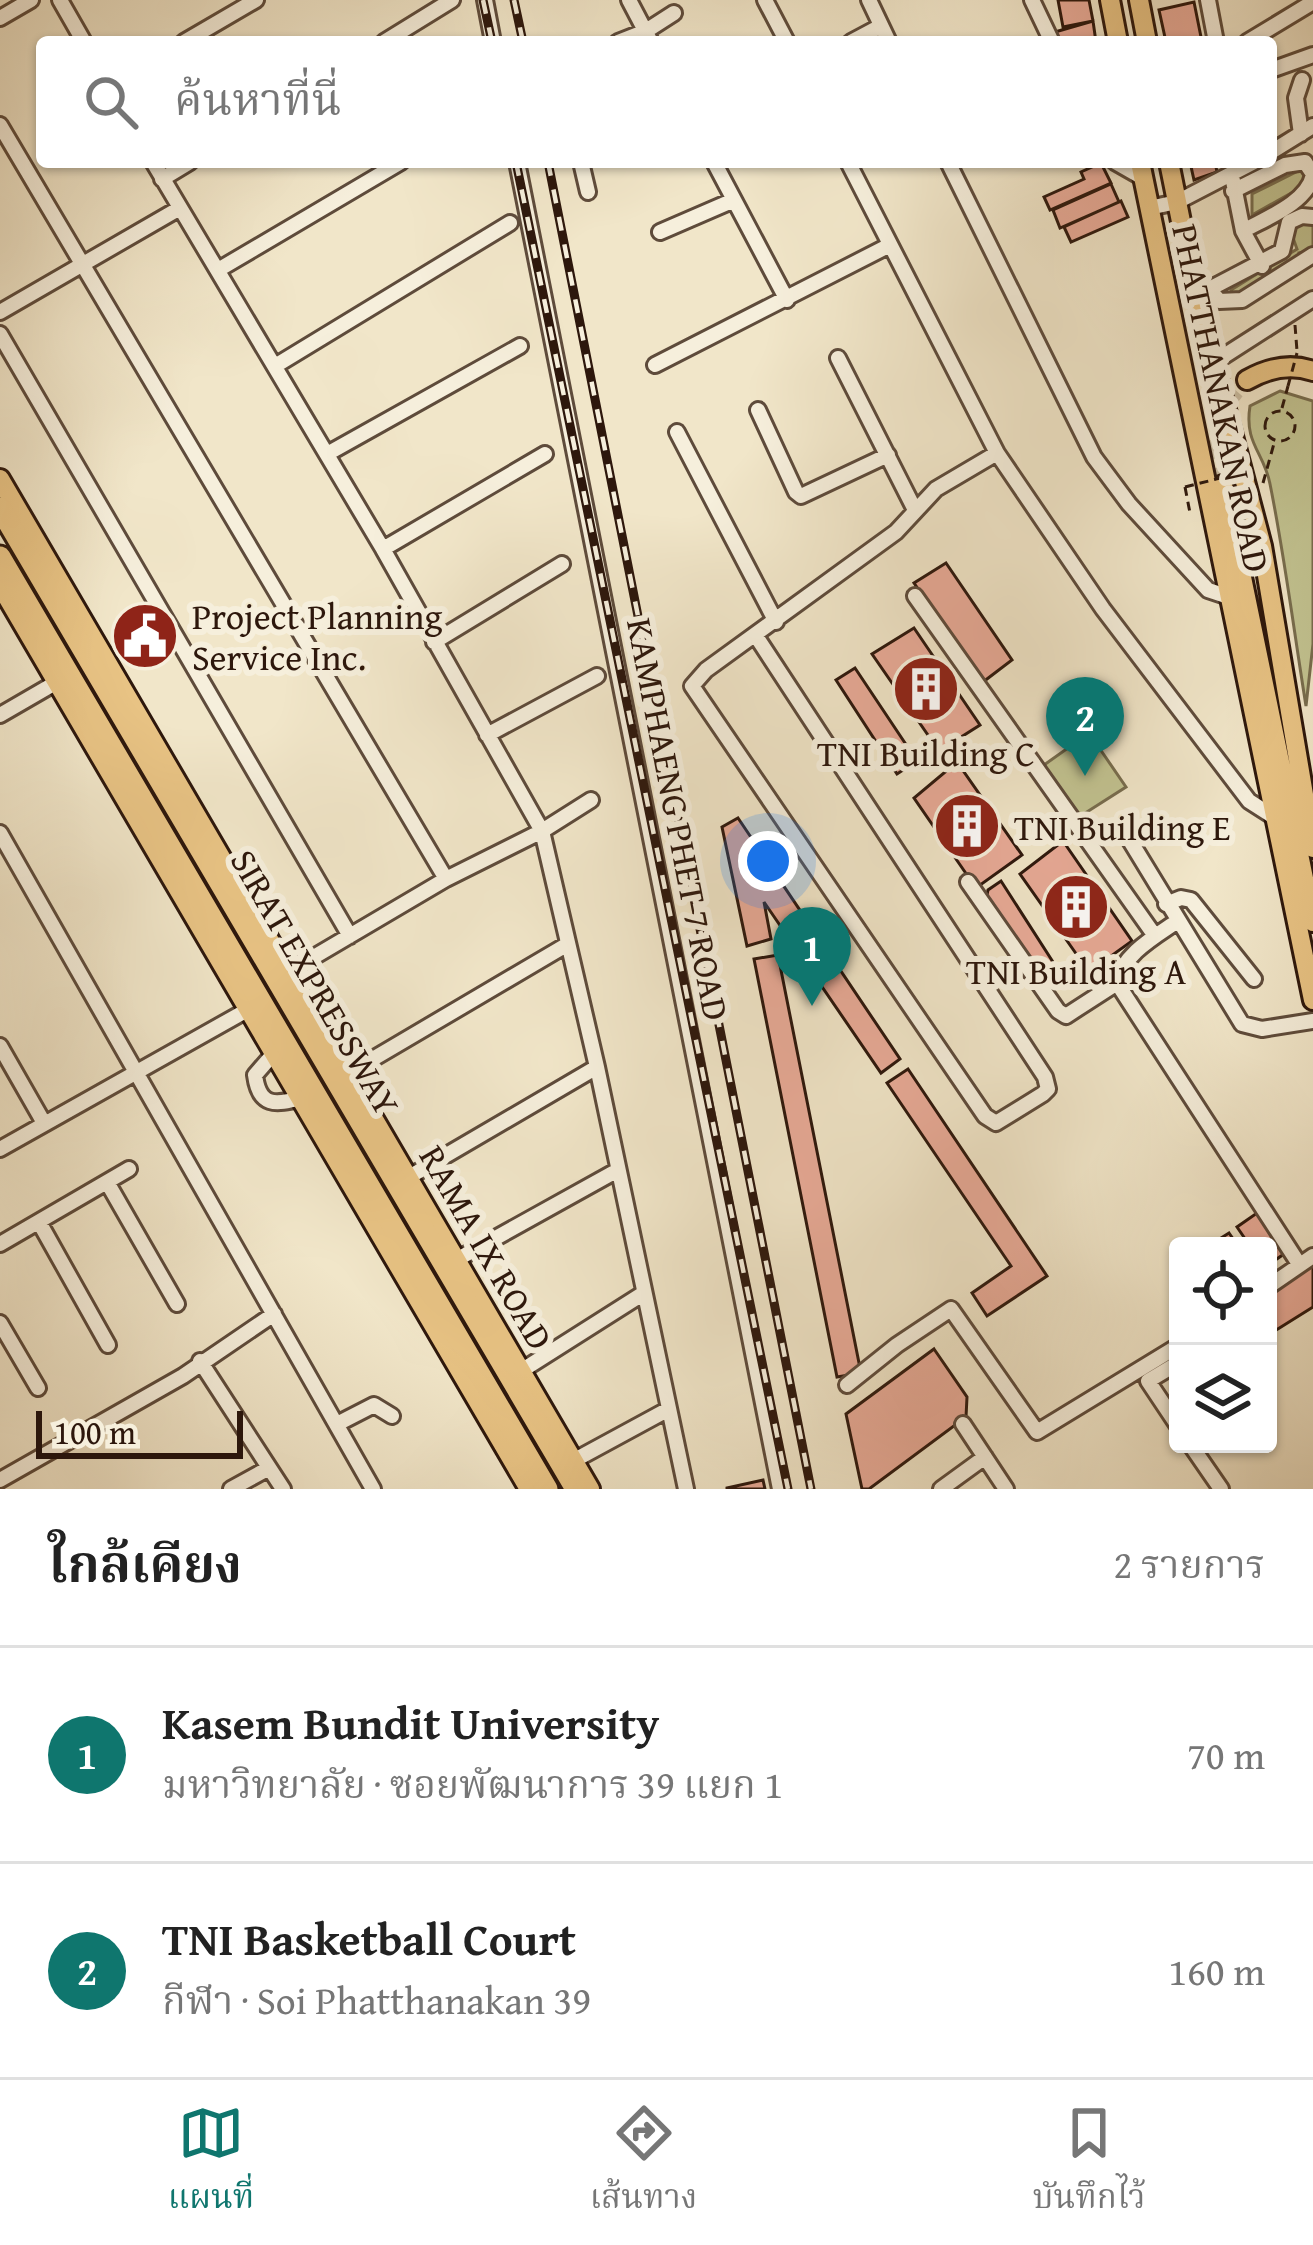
<!DOCTYPE html>
<html lang="th">
<meta charset="utf-8">
<style>
:root{--surface:#fff;--page:#f6f6f6;--text:#222;--muted:#767676;--line:#e0e0e0;--accent:#0f766e}
body{margin:0;font-family:"Gentium Book Plus","Noto Serif Thai",serif;background:var(--page);color:var(--text)}
.controls{position:absolute;right:36px;bottom:36px;display:grid;overflow:hidden;border-radius:12px;box-shadow:0 3px 9px #0004}
.controls button{width:108px;height:108px;display:grid;place-items:center;padding:0;border:0;border-bottom:3px solid var(--line);background:var(--surface);color:var(--text);font:60px sans-serif}
.scale{position:absolute;left:36px;bottom:30px;width:207px;box-sizing:border-box;padding-left:12px;border:6px solid #2d170c;border-top:0;font-size:33px;line-height:42px;white-space:nowrap;color:#2d170c;-webkit-text-stroke:9px #f6efdc;paint-order:stroke}
.you{position:absolute;left:768px;top:861px;width:42px;height:42px;margin:-30px;border:9px solid #fff;border-radius:50%;background:#1a73e8;box-shadow:0 0 0 18px #1a73e833}
.badge{display:grid;place-items:center;width:78px;height:78px;border-radius:50%;background:var(--accent);color:#fff;font-size:39px;font-weight:700}
.pin{position:absolute;translate:-50% -99px;filter:drop-shadow(0 3px 6px #0008)}
.pin::after{content:'';position:absolute;top:63px;width:42px;height:36px;background:inherit;clip-path:polygon(0 0,100% 0,50% 100%)}
.list{margin:0;padding:0;list-style:none}
h2{display:flex;justify-content:space-between;align-items:center;height:156px;margin:0;padding:0 48px;font-size:51px}
h2 small{font-size:39px;font-weight:400;color:var(--muted)}
.list li{display:grid;grid-template-columns:78px 1fr auto;gap:36px;align-items:center;box-sizing:border-box;height:216px;padding:0 48px;border-top:3px solid var(--line)}
.list b{display:block;font-size:45px;white-space:nowrap}
.list p{margin:0;font-size:39px;white-space:nowrap;color:var(--muted)}
.list em{font-size:39px;font-style:normal;color:var(--muted)}
.icon{flex:none;width:66px;height:66px;fill:none;stroke:currentColor;stroke-width:2;stroke-linecap:round;stroke-linejoin:round}
.map{position:relative;flex:none;width:1313px;height:1489px;overflow:hidden}
.search{position:absolute;background:var(--surface);box-shadow:0 3px 9px #0004;left:36px;right:36px;top:36px;height:132px;display:flex;align-items:center;gap:30px;box-sizing:border-box;padding:0 42px;border-radius:12px;color:var(--muted);font-size:45px}
.sheet{height:588px;background:var(--surface)}
nav{display:flex;justify-content:space-around;align-items:center;box-sizing:border-box;height:168px;border-top:3px solid var(--line);background:var(--surface);font-size:33px;color:var(--muted)}
nav a{display:grid;justify-items:center;gap:6px}
nav .on{color:var(--accent)}
.map>svg:first-child{display:block}
</style>
<div class="map">
<svg width="1313" height="1489" viewBox="0 0 1313 1489">
<rect width="100%" height="100%" fill="#f1e6c9"/>
<filter id="stains"><feTurbulence type="fractalNoise" baseFrequency=".00167" numOctaves="4"/><feColorMatrix values="0 0 0 0 .2 0 0 0 0 .09 0 0 0 0 .02 0 0 0 .5 -.17"/></filter>
<radialGradient id="worn" r=".72"><stop offset=".6" stop-color="#630" stop-opacity="0"/><stop offset="1" stop-color="#630" stop-opacity=".3"/></radialGradient>
<path fill="#c2c391" stroke="#786d4e" stroke-width="3" d="M1304,168L1309,183L1252,215V194Z
M1313,220V250L1299,253L1300,258L1236,298L1231,290L1297,249L1292,235L1299,223Z
M1280,391L1313,401V644L1306,706C1294,632 1285,558 1270,484C1264,452 1244,444 1250,406Z
M1089,733L1126,787L1079,817L1044,765Z"/>
<path fill="#e8aa97" stroke="#2d170c" stroke-width="3" d="M1058,0H1089L1093,21L1063,27Z
M1194,2L1202,42H1166L1159,10Z
M1093,21L1096,42H1060L1055,32Z
M1190,162H1215L1217,172L1194,180Z
M1101,163L1111,183L1050,210L1044,197L1084,179L1081,172Z
M1111,184L1119,202L1060,228L1053,210Z
M1121,201L1128,217L1071,242L1064,227Z
M946,563L1012,660L983,682L914,583Z
M914,628L980,725L939,751L872,654Z
M855,668L917,761L897,774L836,680Z
M957,762L1022,855L976,888L914,798Z
M738,818L900,1059L881,1073L764,902L771,939L747,946L722,827Z
M1063,841L1132,941L1089,972L1020,874Z
M1001,881L1053,962L1035,973L986,900L988,890Z
M778,955L861,1373L837,1377L754,959Z
M908,1069L1047,1276L987,1316L972,1293L1011,1266L887,1083Z
M1257,1213L1284,1254L1268,1265V1246H1250L1237,1227Z
M1229,1233L1238,1246L1210,1245Z
M1313,1262V1307L1273,1332L1268,1325V1292Z
M934,1349L967,1397L966,1417L869,1489H862L846,1414Z
M763,1480L765,1489H727V1488Z"/>
<g fill="none" stroke-linecap="round" stroke-linejoin="round">
<path stroke="#cabda3" stroke-width="18" stroke-dasharray="18 9" stroke-linecap="butt" d="M1223,485C1216,445 1212,407 1247,380"/>
<g stroke="#5e4b3b" stroke-width="20">
<path id="minor" d="M60,0L84,42
M485,0L493,42
M629,0L651,42
M765,0L787,42
M869,0L889,42
M1032,0L1052,42
M1208,0L1216,42
M0,18L31,0
M184,42L256,0
M384,42L452,0
M618,42L646,31L674,13
M851,42L881,26
M1247,42L1313,2
M1271,70L1313,55
M0,125L446,879
M1301,134L1296,98L1302,80
M1271,152L1313,126
M153,162L383,549L542,831L597,1067L686,1489
M517,162L780,1489
M581,162L588,192
M714,162L787,300
M848,162L997,453L1103,609L1249,801L1274,817
M948,162L1094,457L1129,504L1208,590L1229,597
M1115,162L1143,178
M1232,176L1243,231L1262,266
M162,179L190,162
M1233,191L1285,165L1305,162L1313,174
M1149,208L1177,202L1254,162
M1243,231C1266,218 1307,203 1313,175
M660,232L734,200
M218,270L401,162
M1210,289L1219,301L1242,300L1313,255
M1196,296L1282,251L1289,222L1302,216L1313,217
M0,312L180,208
M0,334L350,936
M838,358L915,510
M1213,363L1313,299
M655,365L890,245
M275,366L510,223
M758,410L796,492L801,496L888,455
M677,432L776,622
M327,454L520,346
M383,549L545,454
M915,596L1155,936
M756,636L1045,1077L1048,1089L1043,1094L996,1123L985,1116L692,686L706,670L896,532L936,489L997,453
M434,642L562,564
M0,715L57,682
M487,735L597,676
M0,833L373,1489
M1126,834L1242,1024L1262,1029L1313,1021
M968,882L1058,1011L1066,1016L1117,983C1122,955 1154,937 1176,922
M1166,904L1181,898L1191,900L1254,979
M290,971L446,879L542,831L591,800
M1117,983L1299,1264
M0,1046L44,1123
M275,1052L255,1075C259,1107 275,1105 301,1098
M349,1073L568,944
M0,1149L249,1009
M409,1177L597,1067
M107,1182L177,1304
M39,1222L108,1345
M0,1244L129,1169
M456,1260L618,1170
M1268,1287L1313,1256
M0,1323L38,1388
M200,1361L283,1489
M1178,1363L1148,1381L1178,1426
M521,1371L644,1293
M847,1385L897,1345L951,1309L1037,1432L1178,1346
M337,1424L374,1405L392,1416
M963,1424L1006,1489
M1190,1444L1221,1489
M573,1461L667,1410
M0,1480L183,1376L274,1314
M231,1489L269,1468
M941,1489L985,1457"/>
</g>
<g stroke="#2d170c" stroke-width="24">
<path id="major" d="M1110,0L1118,42
M1139,0L1147,42
M1140,162L1313,1000
M1169,162L1196,296L1262,546L1313,848
M1247,380C1268,368 1290,363 1313,371
M0,479L590,1489
M1223,485L1313,922
M0,585L529,1489"/>
</g>
<g stroke="#2d170c" stroke-width="27">
<path id="highway" d="M0,508L576,1489
M0,557L547,1489"/>
</g>
<path stroke="#2d170c" stroke-width="3" stroke-dasharray="9 6" stroke-linecap="butt" d="M1295,325L1297,351
M1282,408L1288,386
M1265 426a15 15 0 1 1 30 0a15 15 0 1 1-30 0Z
M1263,483L1275,440
M1185,487L1190,513"/>
<use href="#minor" stroke="#f6efdc" stroke-width="14"/>
<use href="#major" stroke="#e8c384" stroke-width="18"/>
<use href="#highway" stroke="#e8c384" stroke-width="21"/>
<g stroke="#2d170c" stroke-width="9">
<path id="rail" d="M483,0L492,42
M514,0L523,42
M516,162L788,1489
M548,162L811,1489"/>
</g>
<use href="#rail" stroke="#f6efdc" stroke-width="4.5" stroke-dasharray="14" stroke-linecap="butt"/>
<path stroke="#2d170c" stroke-width="3" stroke-dasharray="9 6" stroke-linecap="butt" d="M1288,386L1297,353
M1185,487L1256,469"/>
</g>
<defs>
<g id="civic-disc" transform="scale(3.45)"><circle r="9.5" fill="#8f2418" stroke="#f6efdc"/><path d="M-.6-6.5H3V-4.5H.6V-3L4-1V1h2V6H-6V1h2V-1L-.6-3ZM-1.2 2.5V6h2.4V2.5Z" fill="#fff"/></g>
<g id="building-disc" transform="scale(3.45)"><circle r="9.5" fill="#8f2418" stroke="#f6efdc"/><path d="M-4-6H4V6H1V3H-1V6H-4ZM-2.5-4.3h1.7v1.8h-1.7ZM.8-4.3h1.7v1.8H.8ZM-2.5-1h1.7V.8h-1.7ZM.8-1h1.7V.8H.8Z" fill="#fff"/></g>
</defs>
<g fill-rule="evenodd">
<use href="#civic-disc" x="145" y="636"/>
<use href="#building-disc" x="926" y="689"/>
<use href="#building-disc" x="967" y="826"/>
<use href="#building-disc" x="1076" y="907"/>
</g>
<g text-anchor="middle" dominant-baseline="central" stroke-width="12" stroke-linejoin="round" paint-order="stroke">
<g font-size="36" fill="#2d170c" stroke="#f6efdc">
<text transform="translate(1222 398) rotate(78)">PHATTHANAKAN ROAD</text>
<text transform="translate(679 819) rotate(79)">KAMPHAENG PHET 7 ROAD</text>
<text transform="translate(316 982) rotate(60)">SIRAT EXPRESSWAY</text>
<text transform="translate(487 1247) rotate(60)">RAMA IX ROAD</text>
</g>
<g font-size="36" fill="#2d170c" stroke="#f6efdc" text-anchor="start">
<text x="192" y="615">Project Planning<tspan x="192" dy="41">Service Inc.</tspan></text>
<text x="926" y="752" text-anchor="middle">TNI Building C</text>
<text x="1014" y="826">TNI Building E</text>
<text x="1076" y="970" text-anchor="middle">TNI Building A</text>
</g>
</g>
<rect width="100%" height="100%" filter="url(#stains)"/>
<rect width="100%" height="100%" fill="url(#worn)"/>
</svg>
<div class="controls">
<button><svg class="icon" aria-label="locate" viewBox="0 0 24 24"><circle cx="12" cy="12" r="6"/><path d="M12 2v4M12 18v4M2 12h4M18 12h4"/></svg></button>
<button><svg class="icon" aria-label="layers" viewBox="0 0 24 24"><path d="M12 4l9 5-9 5-9-5zM3 14l9 5 9-5"/></svg></button>
</div>
<div class="scale">100 m</div>
<div class="you"></div>
<div class="pin badge" style="left:812px;top:1006px">1</div>
<div class="pin badge" style="left:1085px;top:776px">2</div>
<div class="search"><svg class="icon" aria-label="search" viewBox="0 0 24 24"><circle cx="10" cy="10" r="6"/><path d="M15 15l6 6"/></svg>ค้นหาที่นี่</div>
</div>
<section class="sheet">
<h2>ใกล้เคียง<small>2 รายการ</small></h2>
<ul class="list">
<li><span class="badge">1</span><div><b>Kasem Bundit University</b><p>มหาวิทยาลัย · ซอยพัฒนาการ 39 แยก 1</p></div><em>70 m</em></li>
<li><span class="badge">2</span><div><b>TNI Basketball Court</b><p>กีฬา · Soi Phatthanakan 39</p></div><em>160 m</em></li>
</ul>
</section>
<nav>
<a class="on"><svg class="icon" aria-label="map" viewBox="0 0 24 24"><path d="M3 6l6-2 6 2 6-2v14l-6 2-6-2-6 2zM9 4v14M15 6v14"/></svg>แผนที่</a>
<a><svg class="icon" aria-label="directions" viewBox="0 0 24 24"><path d="M12 3l9 9-9 9-9-9zM9 14v-3h6M13 9l2 2-2 2"/></svg>เส้นทาง</a>
<a><svg class="icon" aria-label="saved" viewBox="0 0 24 24"><path d="M7 4h10v16l-5-4-5 4z"/></svg>บันทึกไว้</a>
</nav>
